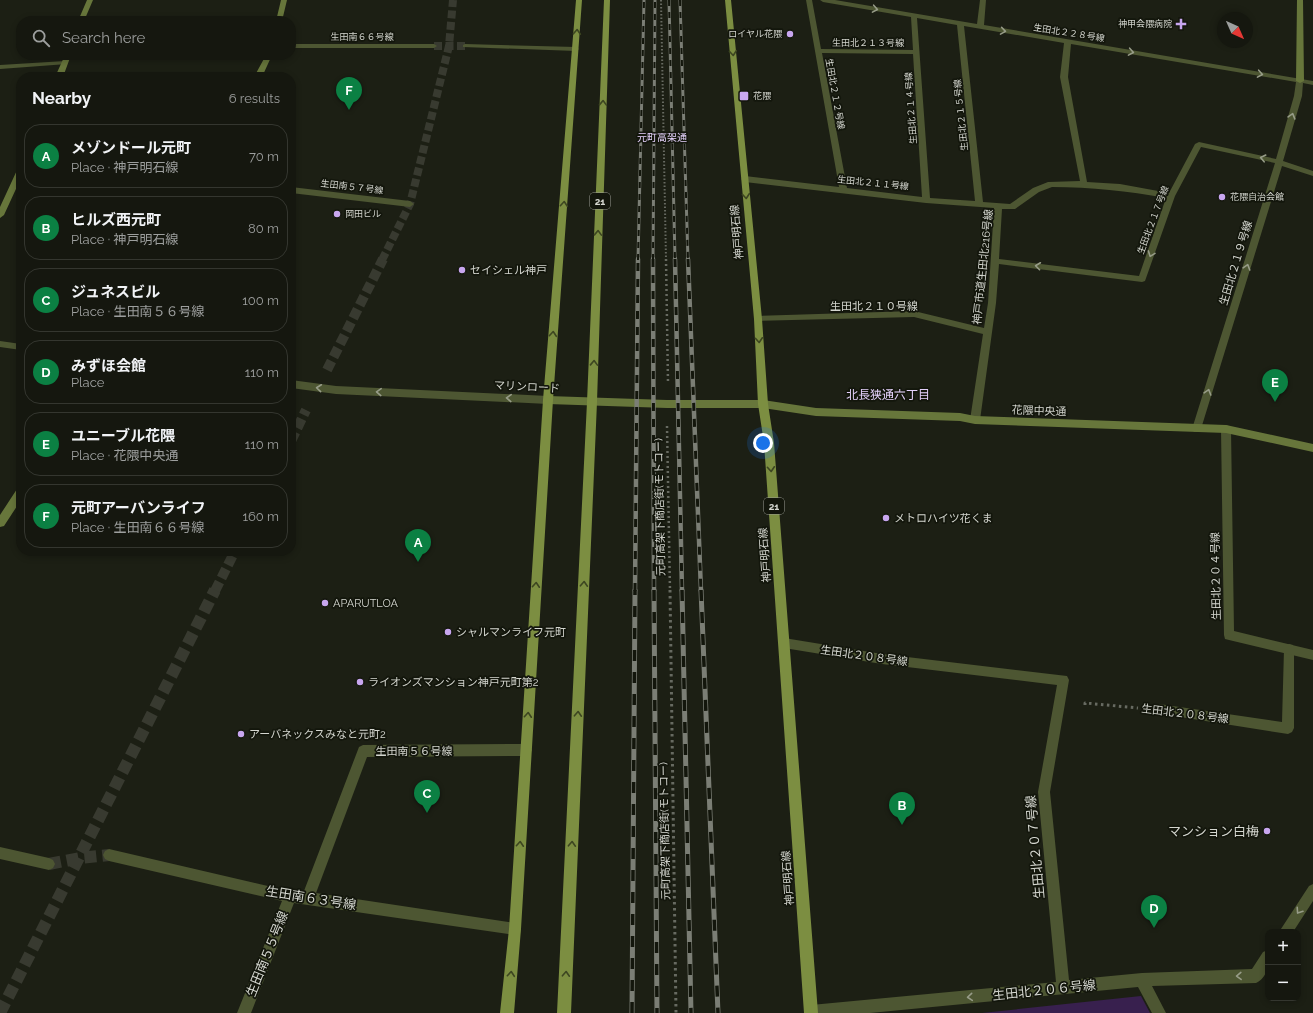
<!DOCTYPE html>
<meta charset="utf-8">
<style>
:root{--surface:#15170f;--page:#22241d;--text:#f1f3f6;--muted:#9d9f9e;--line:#34362f;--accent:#0b8043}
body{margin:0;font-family:Raleway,"Noto Sans JP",sans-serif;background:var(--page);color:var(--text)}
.controls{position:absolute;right:12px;bottom:12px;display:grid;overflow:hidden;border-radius:8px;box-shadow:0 2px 6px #0003}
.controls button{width:36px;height:36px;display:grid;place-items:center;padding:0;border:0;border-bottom:1px solid var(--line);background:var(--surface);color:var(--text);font:20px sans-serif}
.compass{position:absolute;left:1217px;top:12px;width:36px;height:36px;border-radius:50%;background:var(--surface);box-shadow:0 2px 6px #0003;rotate:135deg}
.you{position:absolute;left:763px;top:443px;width:14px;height:14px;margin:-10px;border:3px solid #fff;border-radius:50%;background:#1a73e8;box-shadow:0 0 0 6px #1a73e833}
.badge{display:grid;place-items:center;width:26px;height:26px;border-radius:50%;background:var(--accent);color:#fff;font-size:13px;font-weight:700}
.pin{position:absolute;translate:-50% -33px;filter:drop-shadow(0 1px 2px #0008)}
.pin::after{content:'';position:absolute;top:21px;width:14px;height:12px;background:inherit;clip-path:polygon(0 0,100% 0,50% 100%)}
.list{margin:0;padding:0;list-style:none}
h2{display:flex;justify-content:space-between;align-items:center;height:52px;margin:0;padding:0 16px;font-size:17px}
h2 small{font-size:13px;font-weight:400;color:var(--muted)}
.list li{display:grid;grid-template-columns:26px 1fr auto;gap:12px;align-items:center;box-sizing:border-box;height:64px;margin:0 8px 8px;padding:0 8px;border:1px solid var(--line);border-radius:16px}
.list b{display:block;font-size:15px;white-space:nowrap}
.list p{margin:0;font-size:13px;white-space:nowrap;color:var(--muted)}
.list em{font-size:13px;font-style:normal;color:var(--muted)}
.icon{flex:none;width:22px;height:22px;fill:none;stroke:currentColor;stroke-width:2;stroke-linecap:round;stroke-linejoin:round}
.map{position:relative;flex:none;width:1313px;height:1013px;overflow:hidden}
.search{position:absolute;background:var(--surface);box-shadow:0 2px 6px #0003;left:16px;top:16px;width:280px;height:44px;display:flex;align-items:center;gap:10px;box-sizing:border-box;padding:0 14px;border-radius:16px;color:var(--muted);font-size:15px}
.panel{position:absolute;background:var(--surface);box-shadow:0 2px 6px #0003;left:16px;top:72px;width:280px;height:484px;border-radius:16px}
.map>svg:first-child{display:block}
</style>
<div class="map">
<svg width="1313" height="1013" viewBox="0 0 1313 1013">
<rect width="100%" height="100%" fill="#1c1f14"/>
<path fill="#38204e" d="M1141,996L1150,1013H982Z"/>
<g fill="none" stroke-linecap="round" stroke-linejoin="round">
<path stroke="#383a30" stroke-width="8" stroke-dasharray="8 3.5" stroke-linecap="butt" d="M434,46H465
M382,260L410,204L449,46L453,0"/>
<path stroke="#383a30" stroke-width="10" stroke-dasharray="10 4.5" stroke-linecap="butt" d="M327,370L383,259
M291,441L306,410
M215,591L235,551"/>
<path stroke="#383a30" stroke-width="12" stroke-dasharray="12 6" stroke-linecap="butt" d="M49,864L80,858L109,855
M0,1013L215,590"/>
<path stroke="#676a61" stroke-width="2" stroke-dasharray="1.5 2" stroke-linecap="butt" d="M661,0L666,260"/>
<path stroke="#676a61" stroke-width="2.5" stroke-dasharray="2 3" stroke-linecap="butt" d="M666,259L668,383
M667,426L670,591"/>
<path stroke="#676a61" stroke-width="3" stroke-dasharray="2.5 3.5" stroke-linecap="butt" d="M670,590L676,1013
M1085,705V703L1138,708"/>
<path fill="#4d5632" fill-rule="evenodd" d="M1289,644L1293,645L1294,649V728L1292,732L1288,734L1155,713L1153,709L1155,705L1159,704L1282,722L1284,649L1285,645Z"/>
<path fill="#4d5632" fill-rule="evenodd" d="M806,0H812L821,49L913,50L911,17L823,2L820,0H835L977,24L980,0H986L984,25L1313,81V85L1303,83L1302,96L1283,161L1313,171V176L1282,166L1200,432H1194L1192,429L1275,163L1201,147L1175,196L1145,281L1142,282L999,264L996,303L980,420L978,423H972L970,420L983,334L914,317L755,321L754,319L758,316L914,311L984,328L988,303L994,208L926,203L745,182L741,179L745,176L839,187ZM917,18L957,25L975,201L930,198ZM964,26L1064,43L1060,77L1080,181L1048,182L1033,188L1010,204L983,202ZM1071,44L1296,82L1294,96L1276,159L1199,142L1195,144L1169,193L1120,184L1087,182L1068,77ZM822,53L913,54L922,197L847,188ZM1052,187C1092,187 1127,191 1166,198L1139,276L999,259L1002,209H1015L1039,192Z
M291,44H434L437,46L434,48H291Z
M465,44L576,47L579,49L576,51L463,47V45Z
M65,61L67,62V64L0,69V65Z
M291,187L410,201L414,204L410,207L291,193Z
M0,341L21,344V350L0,347Z
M291,380L336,386L548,396L553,400L548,404L336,394L291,388Z
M1226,425L1229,426L1231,429L1234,631L1313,650V660L1229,640L1225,639L1224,635L1221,429L1223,426Z
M784,638L882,654L1067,676L1069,680L1050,792L1069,980L1142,973L1252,969L1263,952L1268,950C1268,963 1269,977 1256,983L1152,986L1166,1013H1152L1138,987L870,1013H805L806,1007L811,1005L1056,982L1038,792L1057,685L882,664L784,648L780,647L779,643L780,639Z
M526,744L530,746L532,750L530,754L526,756L367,757L316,893L515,923L520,924L521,929L520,934L515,935L294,903L251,1013H237L282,901L109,861L105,859L103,855L105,851L109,849L272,887L304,891L359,747L363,745Z
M0,847L49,858L53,860L55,864L53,868L49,870L0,859Z
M1313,884V901L1293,932H1279L1309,886Z"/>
<path fill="#67763b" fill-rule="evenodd" d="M87,0H93L84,21H78Z
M281,0H287L282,21H276Z
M1297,0H1303L1304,81L1300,83L1296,81Z
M65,55H71L63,77H55Z
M266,55H272L262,77H254Z
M18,168H21V178L4,215L0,218V207Z
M548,396L667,400H763L816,408L960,413L975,416L1226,425L1313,444V452L1226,433L975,424L960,421L816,416L763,408H667L548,404L543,400Z
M21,488V500L4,526L0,527V515L17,489Z"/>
<path fill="#7c8e41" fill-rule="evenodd" d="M576,0H582L553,400L521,929L514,1013H500L509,929L543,400Z
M604,0H610L597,402L571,1013H557L587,402Z
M725,0H731L762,319L768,404L774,443L818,1013H804L764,443L758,404L754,319Z"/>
<g stroke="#7b7e75" stroke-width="3">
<path id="rail-far2" d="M669,0L675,260
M680,0L688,260
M638,260L644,0
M653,260L655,0"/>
</g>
<g stroke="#7b7e75" stroke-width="4.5">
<path id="rail-far1" d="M653,259L654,591
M675,259L682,591
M688,259L701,591
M635,591L638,259"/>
</g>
<g stroke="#7b7e75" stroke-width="5">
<path id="rail" d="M654,590L657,1013
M682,590L691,1013
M701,590L718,1013
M632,1013L635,590"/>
</g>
<use href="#rail-far2" stroke="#13160c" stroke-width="2" stroke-dasharray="6" stroke-linecap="butt"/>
<use href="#rail-far1" stroke="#13160c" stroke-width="3" stroke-dasharray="8" stroke-linecap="butt"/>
<use href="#rail" stroke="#13160c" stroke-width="3.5" stroke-dasharray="11" stroke-linecap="butt"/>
</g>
<defs><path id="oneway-chevron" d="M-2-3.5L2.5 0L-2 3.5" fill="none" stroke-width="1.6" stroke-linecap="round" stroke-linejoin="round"/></defs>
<g stroke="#979c88">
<use href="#oneway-chevron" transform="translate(875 9) rotate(10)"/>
<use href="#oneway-chevron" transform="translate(1003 31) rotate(9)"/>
<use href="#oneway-chevron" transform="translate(1131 52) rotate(10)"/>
<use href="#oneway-chevron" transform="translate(1260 74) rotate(10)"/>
<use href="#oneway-chevron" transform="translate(1292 116) rotate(-74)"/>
<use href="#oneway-chevron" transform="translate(1263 158) rotate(-167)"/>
<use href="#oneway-chevron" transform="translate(1151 254) rotate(110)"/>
<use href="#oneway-chevron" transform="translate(1038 266) rotate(-173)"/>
<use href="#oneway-chevron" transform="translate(1247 267) rotate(-73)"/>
<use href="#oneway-chevron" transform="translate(319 388) rotate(-174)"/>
<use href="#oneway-chevron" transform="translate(379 392) rotate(-177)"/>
<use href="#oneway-chevron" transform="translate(1208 392) rotate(-73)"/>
<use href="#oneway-chevron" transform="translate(509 398) rotate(-177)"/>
<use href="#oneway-chevron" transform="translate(1299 911) rotate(124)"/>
<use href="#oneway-chevron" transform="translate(1239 976) rotate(178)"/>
<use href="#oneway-chevron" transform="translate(970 997) rotate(175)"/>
</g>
<g stroke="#3d4621">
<use href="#oneway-chevron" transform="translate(577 32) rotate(-87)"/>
<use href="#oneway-chevron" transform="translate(733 53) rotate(85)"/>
<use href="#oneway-chevron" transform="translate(603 103) rotate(-88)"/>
<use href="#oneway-chevron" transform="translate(746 196) rotate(85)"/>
<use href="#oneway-chevron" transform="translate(564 204) rotate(-85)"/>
<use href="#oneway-chevron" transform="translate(598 233) rotate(-88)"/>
<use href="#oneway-chevron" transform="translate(553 334) rotate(-85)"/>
<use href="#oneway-chevron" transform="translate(759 340) rotate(86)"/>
<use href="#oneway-chevron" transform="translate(594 363) rotate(-88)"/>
<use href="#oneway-chevron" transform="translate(771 469) rotate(86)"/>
<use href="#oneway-chevron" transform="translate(584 584) rotate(-87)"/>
<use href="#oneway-chevron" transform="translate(536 585) rotate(-86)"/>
<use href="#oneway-chevron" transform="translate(578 714) rotate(-87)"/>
<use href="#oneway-chevron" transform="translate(528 715) rotate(-86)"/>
<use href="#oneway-chevron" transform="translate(520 844) rotate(-86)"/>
<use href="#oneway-chevron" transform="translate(572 844) rotate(-87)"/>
<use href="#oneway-chevron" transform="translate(511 974) rotate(-85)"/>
<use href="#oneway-chevron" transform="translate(566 974) rotate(-87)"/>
</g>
<g fill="#c8a6ef" stroke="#13160c" stroke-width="1.5">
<path d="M1179 18h4v4h4v4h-4v4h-4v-4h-4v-4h4z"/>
<circle cx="790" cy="34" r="4"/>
<rect x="739" y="91" width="10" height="10" rx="2"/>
<circle cx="1222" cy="197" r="4"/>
<circle cx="337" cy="214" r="4"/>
<circle cx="462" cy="270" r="4"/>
<circle cx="886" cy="518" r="4"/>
<circle cx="325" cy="603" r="4"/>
<circle cx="448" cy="632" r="4"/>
<circle cx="360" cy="682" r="4"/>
<circle cx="241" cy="734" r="4"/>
<circle cx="1267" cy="831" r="4"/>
</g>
<g text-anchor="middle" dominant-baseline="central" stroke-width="3.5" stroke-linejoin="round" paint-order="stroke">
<g font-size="9" fill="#d4d6cf" stroke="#13160c" text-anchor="start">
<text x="1172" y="24" text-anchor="end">神甲会隈病院</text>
<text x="782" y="34" text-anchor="end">ロイヤル花隈</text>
<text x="753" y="96">花隈</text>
<text x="1230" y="197">花隈自治会館</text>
<text x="345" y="214">岡田ビル</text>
</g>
<g font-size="9" fill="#d4d6cf" stroke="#13160c">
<text transform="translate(1069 33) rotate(9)">生田北２２８号線</text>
<text x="362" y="37">生田南６６号線</text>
<text x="868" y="43">生田北２１３号線</text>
<text transform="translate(835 94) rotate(80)">生田北２１２号線</text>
<text transform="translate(911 108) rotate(-94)">生田北２１４号線</text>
<text transform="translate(961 115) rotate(-96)">生田北２１５号線</text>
<text transform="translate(873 183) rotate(6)">生田北２１１号線</text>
<text transform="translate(352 187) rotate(7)">生田南５７号線</text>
<text transform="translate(1153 220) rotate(-69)">生田北２１７号線</text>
</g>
<g font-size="10" fill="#e3d0fa" stroke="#13160c">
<text x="662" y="137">元町高架通</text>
</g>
<g fill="#13160c" stroke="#9a9c94" stroke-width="1">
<rect x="590" y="193" width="20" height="16" rx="3"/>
<rect x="764" y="498" width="20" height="16" rx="3"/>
</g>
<g font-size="10" font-weight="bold" fill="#d4d6cf">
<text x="600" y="201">21</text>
<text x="774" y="506">21</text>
</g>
<g font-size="11" fill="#d4d6cf" stroke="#13160c">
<text transform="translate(737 232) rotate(-95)">神戸明石線</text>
<text transform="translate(1236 263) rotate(-73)">生田北２１９号線</text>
<text transform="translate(983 267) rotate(-84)">神戸市道生田北216号線</text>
<text x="874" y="306">生田北２１０号線</text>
<text transform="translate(527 387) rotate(3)">マリンロード</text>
<text transform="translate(1039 411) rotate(2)">花隈中央通</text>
<text transform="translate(660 507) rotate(-91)">元町高架下商店街(モトコー)</text>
<text transform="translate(765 555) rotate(-94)">神戸明石線</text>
<text transform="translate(1216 576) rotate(-91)">生田北２０４号線</text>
<text transform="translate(864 656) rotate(8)">生田北２０８号線</text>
<text transform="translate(1185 714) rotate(7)">生田北２０８号線</text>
<text x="414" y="751">生田南５６号線</text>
<text transform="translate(665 831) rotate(-91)">元町高架下商店街(モトコー)</text>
<text transform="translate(788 878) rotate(-94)">神戸明石線</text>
</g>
<g font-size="11" fill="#d4d6cf" stroke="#13160c" text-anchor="start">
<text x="470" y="270">セイシェル神戸</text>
<text x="894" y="518">メトロハイツ花くま</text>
<text x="333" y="603">APARUTLOA</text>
<text x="456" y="632">シャルマンライフ元町</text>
<text x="368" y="682">ライオンズマンション神戸元町第2</text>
<text x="249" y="734">アーバネックスみなと元町2</text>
</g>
<g font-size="12" fill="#e3d0fa" stroke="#13160c">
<text x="888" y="395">北長狭通六丁目</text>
</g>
<g font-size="13" fill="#d4d6cf" stroke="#13160c" text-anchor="end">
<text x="1259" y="831">マンション白梅</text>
</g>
<g font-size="13" fill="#d4d6cf" stroke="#13160c">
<text transform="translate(1035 847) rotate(-95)">生田北２０７号線</text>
<text transform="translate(311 898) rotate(9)">生田南６３号線</text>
<text transform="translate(267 954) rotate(-68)">生田南５５号線</text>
<text transform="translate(1044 990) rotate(-6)">生田北２０６号線</text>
</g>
</g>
</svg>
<div class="controls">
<button>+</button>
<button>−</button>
</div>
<svg class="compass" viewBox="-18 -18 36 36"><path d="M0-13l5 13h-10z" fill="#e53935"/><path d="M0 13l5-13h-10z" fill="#9d9f9e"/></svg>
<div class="you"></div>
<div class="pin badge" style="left:418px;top:562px">A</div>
<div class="pin badge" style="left:902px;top:825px">B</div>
<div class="pin badge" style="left:427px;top:813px">C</div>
<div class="pin badge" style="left:1154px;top:928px">D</div>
<div class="pin badge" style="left:1275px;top:402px">E</div>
<div class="pin badge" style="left:349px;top:110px">F</div>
<div class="search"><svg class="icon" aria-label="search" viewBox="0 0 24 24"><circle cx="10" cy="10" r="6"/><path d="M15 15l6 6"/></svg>Search here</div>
<section class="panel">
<h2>Nearby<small>6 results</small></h2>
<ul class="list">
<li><span class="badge">A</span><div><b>メゾンドール元町</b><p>Place · 神戸明石線</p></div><em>70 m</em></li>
<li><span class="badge">B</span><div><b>ヒルズ西元町</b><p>Place · 神戸明石線</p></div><em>80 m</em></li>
<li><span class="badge">C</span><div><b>ジュネスビル</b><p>Place · 生田南５６号線</p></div><em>100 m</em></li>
<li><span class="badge">D</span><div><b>みずほ会館</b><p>Place</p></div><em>110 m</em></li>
<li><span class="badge">E</span><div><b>ユニーブル花隈</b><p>Place · 花隈中央通</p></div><em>110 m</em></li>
<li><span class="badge">F</span><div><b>元町アーバンライフ</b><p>Place · 生田南６６号線</p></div><em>160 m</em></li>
</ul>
</section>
</div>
